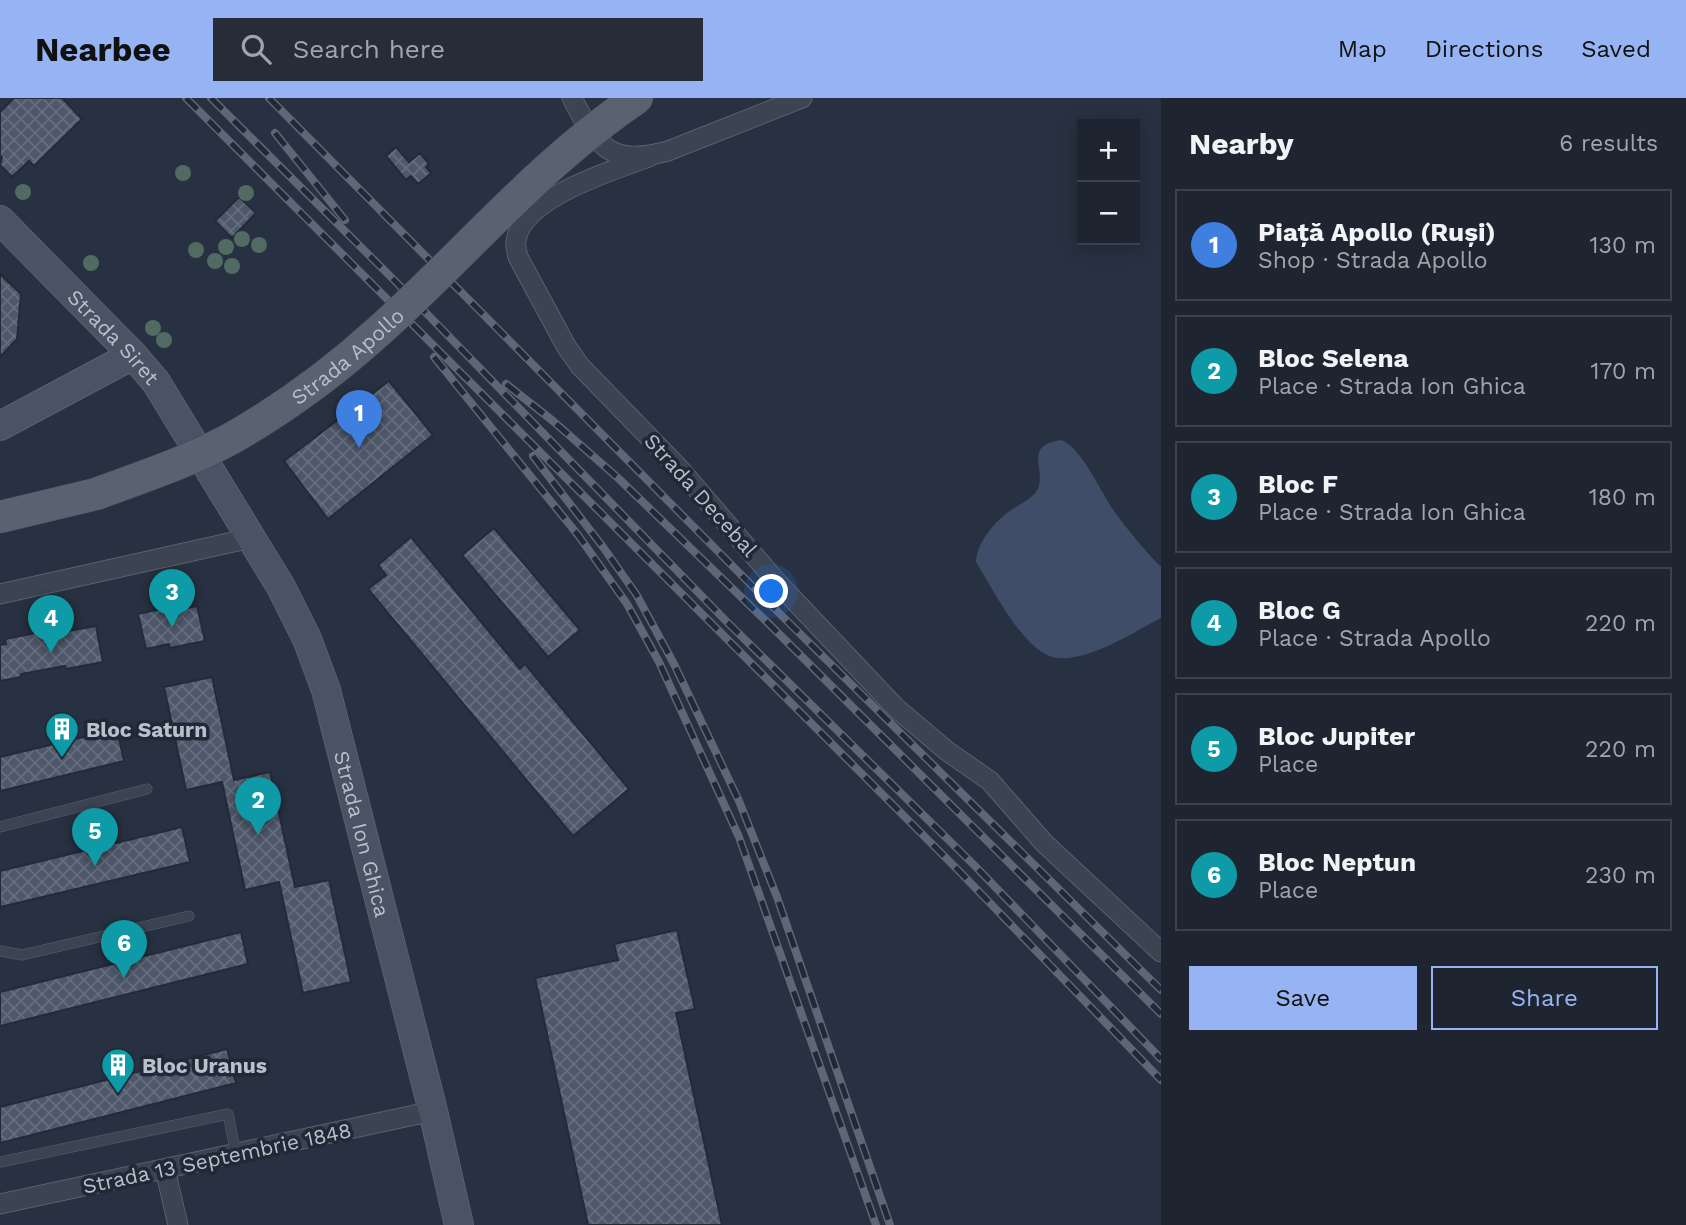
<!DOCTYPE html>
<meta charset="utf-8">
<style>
:root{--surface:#1e2531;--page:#262d39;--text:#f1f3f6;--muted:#a1a5ab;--line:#3c424d;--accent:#96b4f3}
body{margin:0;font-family:"Work Sans",sans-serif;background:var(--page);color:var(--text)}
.controls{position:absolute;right:21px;top:21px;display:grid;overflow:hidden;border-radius:0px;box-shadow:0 4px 18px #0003}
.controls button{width:63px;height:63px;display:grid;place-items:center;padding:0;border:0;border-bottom:2px solid var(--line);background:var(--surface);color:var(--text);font:35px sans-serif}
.you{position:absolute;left:772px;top:494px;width:24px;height:24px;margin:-18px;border:5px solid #fff;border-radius:50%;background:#1a73e8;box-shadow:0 0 0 10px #1a73e833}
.badge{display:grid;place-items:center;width:46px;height:46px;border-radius:50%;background:var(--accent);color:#fff;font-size:23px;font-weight:700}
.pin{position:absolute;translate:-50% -58px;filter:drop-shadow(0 2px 4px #0008)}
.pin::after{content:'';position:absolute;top:37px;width:24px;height:21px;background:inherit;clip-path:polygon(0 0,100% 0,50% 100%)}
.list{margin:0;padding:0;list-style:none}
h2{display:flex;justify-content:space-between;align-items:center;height:91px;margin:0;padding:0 28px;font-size:30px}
h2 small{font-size:23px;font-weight:400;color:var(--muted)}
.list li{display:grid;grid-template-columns:46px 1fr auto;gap:21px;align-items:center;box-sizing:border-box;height:112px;margin:0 14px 14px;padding:0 14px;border:2px solid var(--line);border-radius:0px}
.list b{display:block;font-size:26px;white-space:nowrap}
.list p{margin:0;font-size:23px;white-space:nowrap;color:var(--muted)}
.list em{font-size:23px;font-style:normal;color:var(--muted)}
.actions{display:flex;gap:14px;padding:21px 28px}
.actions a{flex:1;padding:16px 0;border:2px solid var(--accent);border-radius:0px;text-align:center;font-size:24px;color:var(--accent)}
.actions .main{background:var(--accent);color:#111}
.icon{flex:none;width:38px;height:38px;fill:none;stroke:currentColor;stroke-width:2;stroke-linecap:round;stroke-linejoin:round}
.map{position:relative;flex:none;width:1161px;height:1127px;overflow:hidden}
header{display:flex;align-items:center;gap:42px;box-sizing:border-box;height:98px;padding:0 35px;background:var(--accent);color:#111}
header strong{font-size:33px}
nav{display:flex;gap:38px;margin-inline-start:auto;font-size:24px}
.search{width:490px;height:63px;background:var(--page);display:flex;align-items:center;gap:18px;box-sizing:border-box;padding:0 24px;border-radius:0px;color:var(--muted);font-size:26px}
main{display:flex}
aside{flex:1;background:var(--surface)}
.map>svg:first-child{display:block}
</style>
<header>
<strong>Nearbee</strong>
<div class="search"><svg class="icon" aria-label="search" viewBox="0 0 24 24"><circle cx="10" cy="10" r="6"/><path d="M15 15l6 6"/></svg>Search here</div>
<nav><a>Map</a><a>Directions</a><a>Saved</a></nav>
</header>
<main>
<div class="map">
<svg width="1161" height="1127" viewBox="0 0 1161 1127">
<defs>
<pattern id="building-cross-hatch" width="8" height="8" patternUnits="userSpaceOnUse" patternTransform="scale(1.75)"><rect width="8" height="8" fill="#4e586a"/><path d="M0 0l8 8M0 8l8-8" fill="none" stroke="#656e7e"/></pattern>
</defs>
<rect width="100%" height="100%" fill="#283141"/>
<path fill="#3f4d69" d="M1062,342C1083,352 1100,393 1114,413C1128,432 1144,452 1161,469V520C1132,535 1090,563 1057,560C1025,557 992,489 976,464C977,444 995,423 1011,412C1020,406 1032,401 1037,392C1048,373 1021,347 1062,342Z"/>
<path fill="url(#building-cross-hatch)" stroke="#232a38" stroke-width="2" d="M14,0H62L82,21L34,68L29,63L12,79L0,67L2,59L0,57V14Z
M396,49L409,64L420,55L429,66L426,69L431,75L418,86L411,78L406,82L386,58Z
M239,99L256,115L232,140L215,123Z
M0,176L21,196L17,241L0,259Z
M389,283L433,337L328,421L284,363Z
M494,430L580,532L548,559L462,457Z
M411,439L520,571L525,566L629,691L573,738L368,491L386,477L378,467Z
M197,508L205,543L170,550L169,546L146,551L138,516L165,510L166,514Z
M96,528L103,564L66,571L65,568L21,576V579L0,583V547L6,546L5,541L61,530L62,534Z
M212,579L234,682L270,674L295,789L329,782L351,884L303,895L279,784L245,792L222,684L186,692L164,589Z
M117,631L124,663L0,693V659Z
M182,729L190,764L0,809V773Z
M677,832L695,911L676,915L722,1127H588L535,880L618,862L614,846Z
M241,834L248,866L0,928V894Z
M227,951L236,985L0,1045V1009Z"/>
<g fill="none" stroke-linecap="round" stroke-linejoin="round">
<g stroke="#5a616e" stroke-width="11">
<path id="lane" d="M0,729L147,691
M0,853L22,857L189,818
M0,1064L228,1016L236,1056"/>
</g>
<g stroke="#5a616e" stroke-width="21">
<path id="street" d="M572,0C597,48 609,69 668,53L802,0
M649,59C614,72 521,100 516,143C515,148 517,155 518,159L566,248L580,268L679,370L776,483L896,610L947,653L990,683L1044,745L1161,854
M0,496L251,440
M165,1071L178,1127
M0,1106L433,1013"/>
</g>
<g stroke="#5a616e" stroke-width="30">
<g id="secondary">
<path id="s1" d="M0,122L133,257L156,284L281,489L307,541L326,592L433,1013L459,1127"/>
<path d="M0,328L133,257"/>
</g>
</g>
<g stroke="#464c5a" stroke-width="33">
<path id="primary" d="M0,419L96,396"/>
</g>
<use href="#lane" stroke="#3c4351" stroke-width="10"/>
<use href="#street" stroke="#3c4351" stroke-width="19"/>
<use href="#secondary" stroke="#4a5264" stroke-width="28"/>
<use href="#primary" stroke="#5a6271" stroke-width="32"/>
<g stroke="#5f6777" stroke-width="8">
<path id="rail" d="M186,0L958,772L1161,982
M211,0L394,182L726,523L975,768L1161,961
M269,0L778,514L1161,892
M275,35L345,122
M434,259L578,437L627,506L659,564L739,739L876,1127
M506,286L553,323L618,380L767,524L1161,916
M533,358L603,449L636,496L674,566L739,703L777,799L890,1127"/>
</g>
<use href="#rail" stroke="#212836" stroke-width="5" stroke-dasharray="16" stroke-linecap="butt"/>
<g stroke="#464c5a" stroke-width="33" stroke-linecap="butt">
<g id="primary-bridge">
<path id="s2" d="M96,396C142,379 191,363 234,339C286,309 336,272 380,232C466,155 540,65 637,0"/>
</g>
</g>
<use href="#primary-bridge" stroke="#5a6271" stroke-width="32"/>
</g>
<g fill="#516b63">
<circle cx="183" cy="75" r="8"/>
<circle cx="23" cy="94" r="8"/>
<circle cx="246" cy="95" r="8"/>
<circle cx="242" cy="141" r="8"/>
<circle cx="259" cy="147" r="8"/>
<circle cx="226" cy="149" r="8"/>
<circle cx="196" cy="152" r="8"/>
<circle cx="215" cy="163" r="8"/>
<circle cx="91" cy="165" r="8"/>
<circle cx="232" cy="168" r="8"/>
<circle cx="153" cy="230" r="8"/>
<circle cx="164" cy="242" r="8"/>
</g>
<defs>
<g id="building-pin" transform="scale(1.75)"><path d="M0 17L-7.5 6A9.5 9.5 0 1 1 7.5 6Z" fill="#0f9aa8" stroke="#212836"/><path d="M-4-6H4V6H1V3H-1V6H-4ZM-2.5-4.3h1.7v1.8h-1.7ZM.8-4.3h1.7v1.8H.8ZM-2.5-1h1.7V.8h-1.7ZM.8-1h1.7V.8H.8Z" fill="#fff"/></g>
</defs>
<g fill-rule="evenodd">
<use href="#building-pin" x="62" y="631"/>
<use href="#building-pin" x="118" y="967"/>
</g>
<g text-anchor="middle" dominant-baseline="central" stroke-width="7" stroke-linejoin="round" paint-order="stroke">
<g font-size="21" fill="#b9bfcb" stroke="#212836">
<text stroke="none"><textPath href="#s1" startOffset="163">Strada Siret</textPath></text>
<text stroke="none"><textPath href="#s2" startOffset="289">Strada Apollo</textPath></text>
<text transform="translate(701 397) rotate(48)">Strada Decebal</text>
<text stroke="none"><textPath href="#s1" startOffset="726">Strada Ion Ghica</textPath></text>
<text transform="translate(217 1060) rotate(-12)">Strada 13 Septembrie 1848</text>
</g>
<g font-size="21" font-weight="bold" fill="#b9bfcb" stroke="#212836" text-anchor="start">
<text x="86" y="631">Bloc Saturn</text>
<text x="142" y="967">Bloc Uranus</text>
</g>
</g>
</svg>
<div class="controls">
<button>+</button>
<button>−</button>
</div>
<div class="you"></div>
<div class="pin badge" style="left:359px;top:350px;background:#3f7fe0">1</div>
<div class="pin badge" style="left:258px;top:737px;background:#0f9aa8">2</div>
<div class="pin badge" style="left:172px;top:529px;background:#0f9aa8">3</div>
<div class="pin badge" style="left:51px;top:555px;background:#0f9aa8">4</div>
<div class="pin badge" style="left:95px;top:768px;background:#0f9aa8">5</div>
<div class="pin badge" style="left:124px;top:880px;background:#0f9aa8">6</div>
</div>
<aside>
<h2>Nearby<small>6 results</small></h2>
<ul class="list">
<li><span class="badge" style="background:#3f7fe0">1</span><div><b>Piață Apollo (Ruși)</b><p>Shop · Strada Apollo</p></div><em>130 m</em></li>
<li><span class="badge" style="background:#0f9aa8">2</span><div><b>Bloc Selena</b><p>Place · Strada Ion Ghica</p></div><em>170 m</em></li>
<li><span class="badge" style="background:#0f9aa8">3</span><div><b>Bloc F</b><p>Place · Strada Ion Ghica</p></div><em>180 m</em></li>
<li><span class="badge" style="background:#0f9aa8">4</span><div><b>Bloc G</b><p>Place · Strada Apollo</p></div><em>220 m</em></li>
<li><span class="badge" style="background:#0f9aa8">5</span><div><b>Bloc Jupiter</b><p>Place</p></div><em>220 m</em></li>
<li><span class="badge" style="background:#0f9aa8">6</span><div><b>Bloc Neptun</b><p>Place</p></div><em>230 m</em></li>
</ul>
<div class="actions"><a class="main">Save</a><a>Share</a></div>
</aside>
</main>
